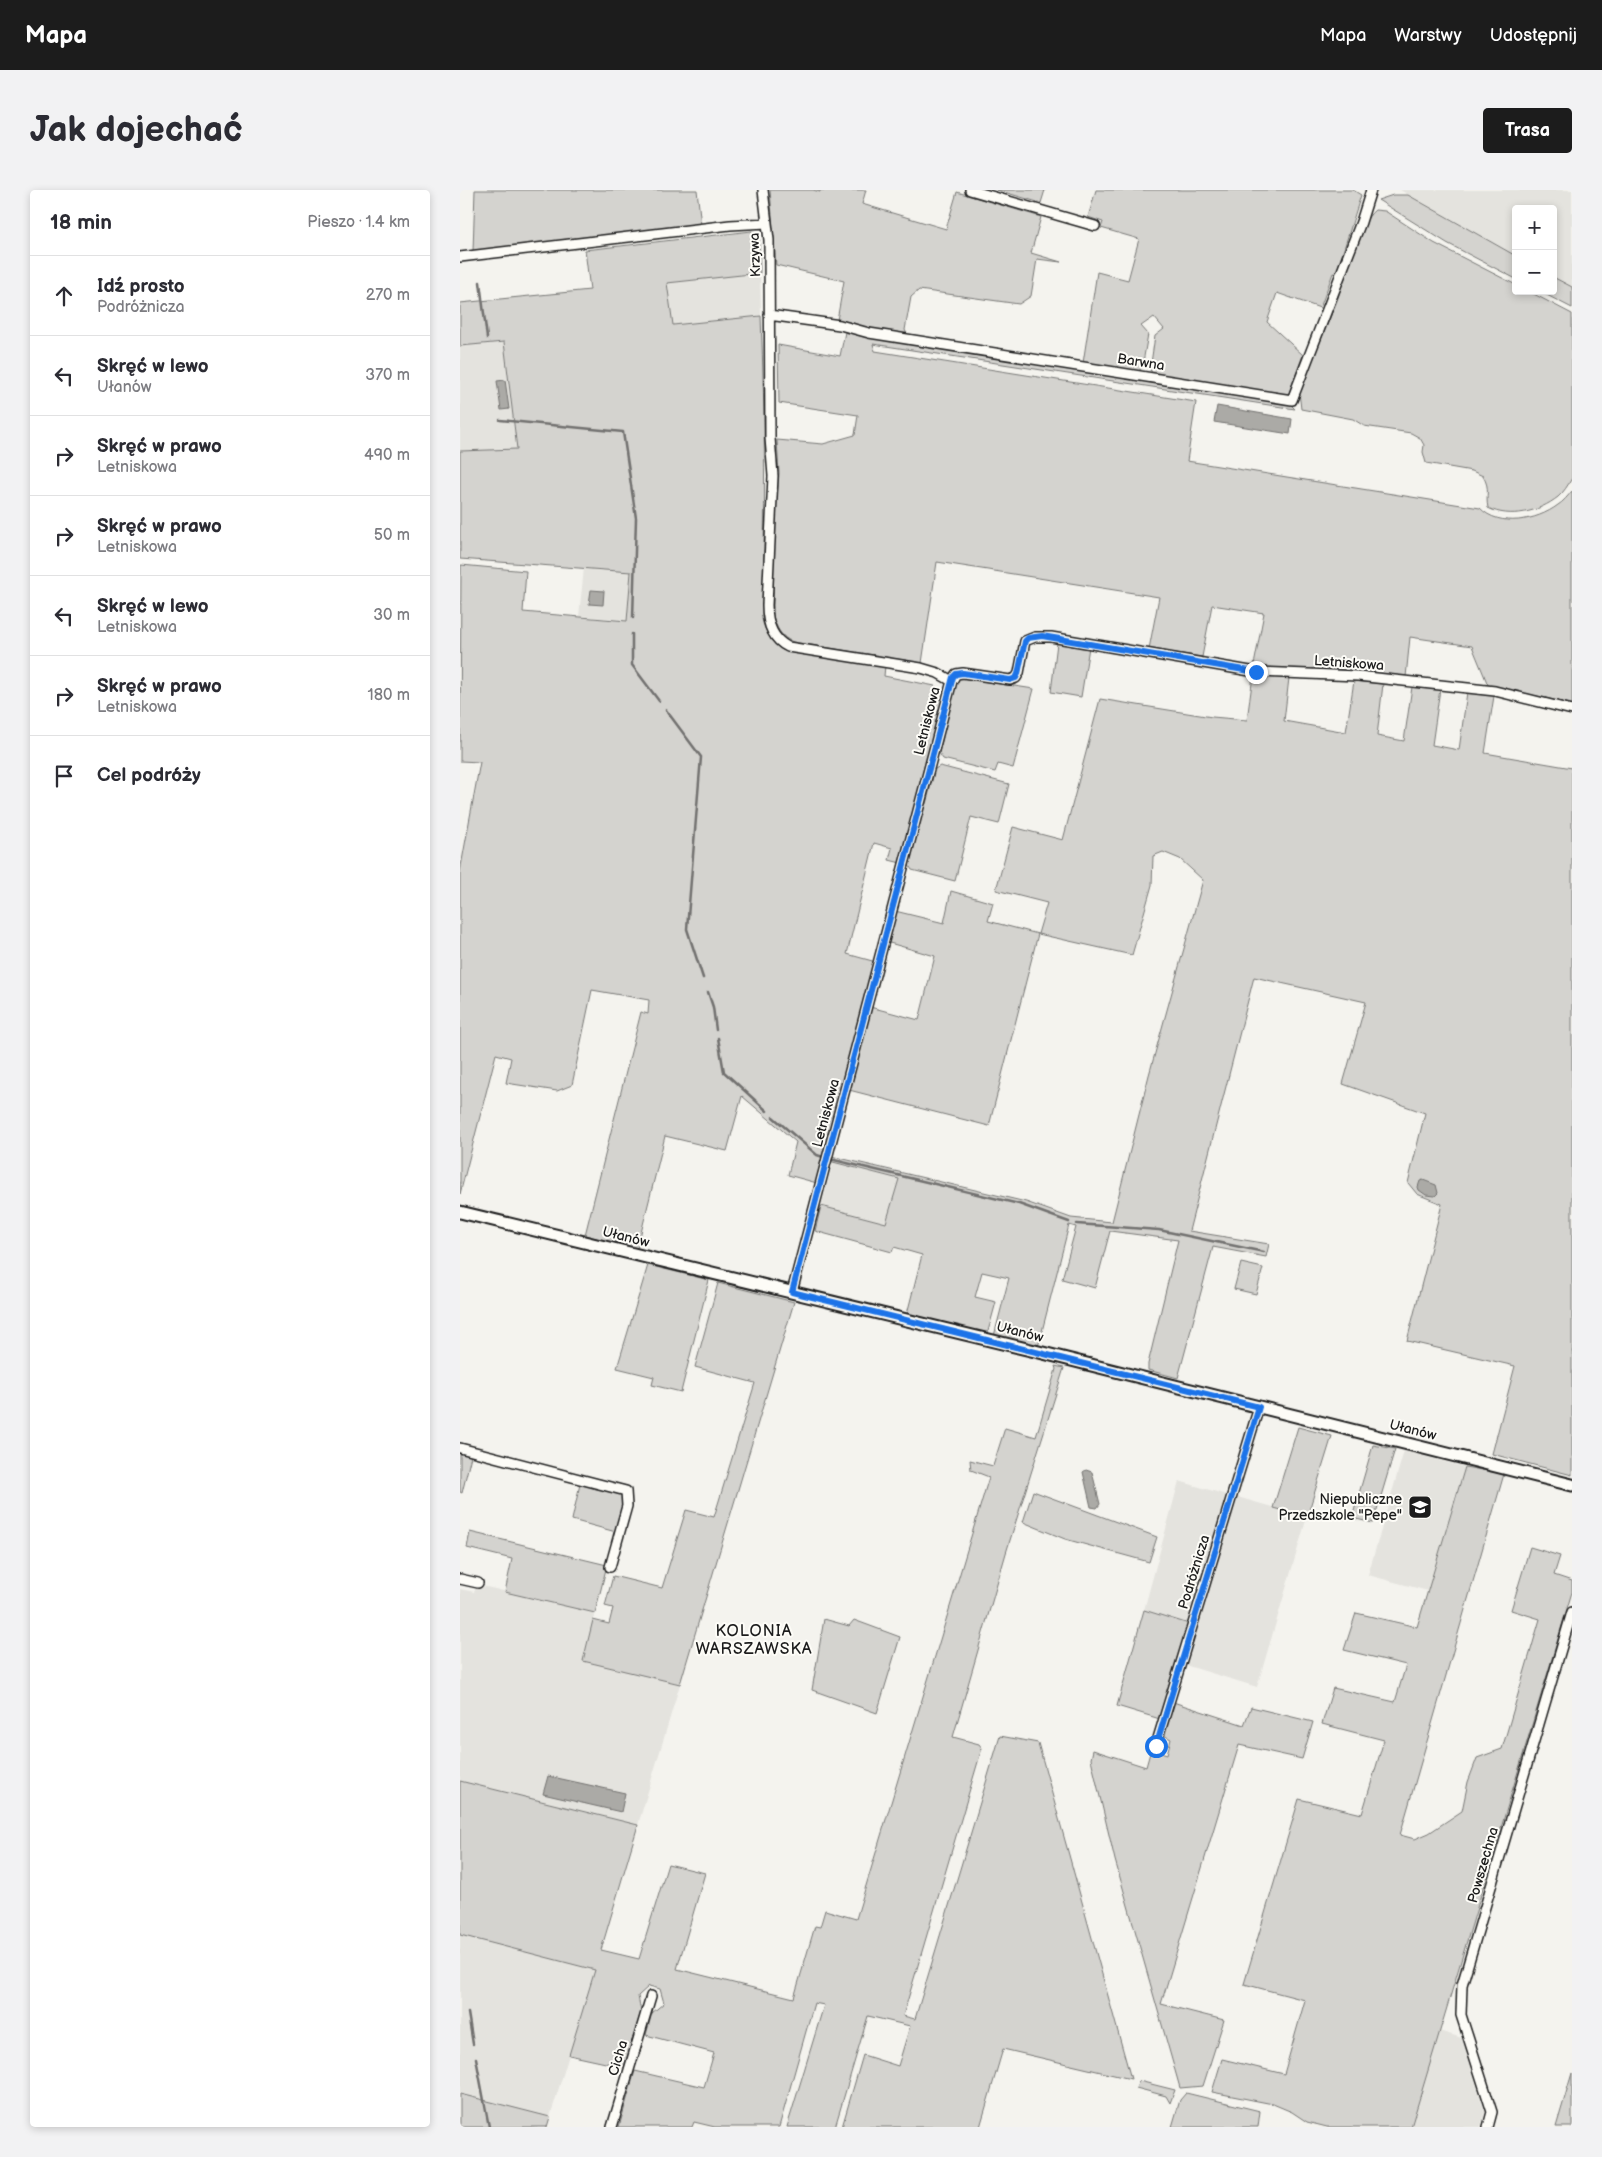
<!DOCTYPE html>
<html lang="pl">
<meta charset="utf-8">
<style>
:root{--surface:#fff;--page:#f2f2f3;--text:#2b2b33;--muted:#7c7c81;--line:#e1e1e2;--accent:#1c1c1c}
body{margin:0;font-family:"Balsamiq Sans",sans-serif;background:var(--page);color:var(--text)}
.controls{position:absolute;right:15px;top:15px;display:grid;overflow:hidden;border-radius:5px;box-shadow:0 2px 8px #0003}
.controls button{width:45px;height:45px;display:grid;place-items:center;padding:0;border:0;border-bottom:1px solid var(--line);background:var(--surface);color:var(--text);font:25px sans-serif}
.stop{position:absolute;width:15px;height:15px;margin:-11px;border:4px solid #1a73e8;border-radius:50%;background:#fff}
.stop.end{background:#1a73e8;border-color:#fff;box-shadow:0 1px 5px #0008}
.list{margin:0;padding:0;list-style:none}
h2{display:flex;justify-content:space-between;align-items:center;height:65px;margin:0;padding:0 20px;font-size:21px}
h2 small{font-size:16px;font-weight:400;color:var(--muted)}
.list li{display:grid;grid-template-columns:32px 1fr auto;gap:15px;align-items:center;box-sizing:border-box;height:80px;padding:0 20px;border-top:1px solid var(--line)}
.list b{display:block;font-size:19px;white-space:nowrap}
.list p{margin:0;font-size:16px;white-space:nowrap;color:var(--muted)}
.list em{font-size:16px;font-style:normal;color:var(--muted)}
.icon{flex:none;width:28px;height:28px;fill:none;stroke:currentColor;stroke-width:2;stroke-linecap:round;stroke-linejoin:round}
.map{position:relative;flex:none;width:1112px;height:1937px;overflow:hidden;border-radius:5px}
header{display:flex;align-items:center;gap:30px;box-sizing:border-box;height:70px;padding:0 25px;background:var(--accent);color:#fff}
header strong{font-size:24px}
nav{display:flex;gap:28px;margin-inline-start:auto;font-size:18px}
.intro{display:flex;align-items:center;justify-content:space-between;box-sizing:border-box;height:120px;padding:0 30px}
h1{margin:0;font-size:35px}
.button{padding:12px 22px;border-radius:5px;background:var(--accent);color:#fff;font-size:18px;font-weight:700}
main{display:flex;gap:30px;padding:0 30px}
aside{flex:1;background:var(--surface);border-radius:5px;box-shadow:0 2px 8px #0003}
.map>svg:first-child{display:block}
</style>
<header>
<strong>Mapa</strong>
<nav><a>Mapa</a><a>Warstwy</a><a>Udostępnij</a></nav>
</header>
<div class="intro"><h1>Jak dojechać</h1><a class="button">Trasa</a></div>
<main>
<aside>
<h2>18 min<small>Pieszo · 1.4 km</small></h2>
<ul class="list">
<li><svg class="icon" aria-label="ahead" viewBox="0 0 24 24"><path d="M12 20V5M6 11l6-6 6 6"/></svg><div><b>Idź prosto</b><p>Podróżnicza</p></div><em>270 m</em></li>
<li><svg class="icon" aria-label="left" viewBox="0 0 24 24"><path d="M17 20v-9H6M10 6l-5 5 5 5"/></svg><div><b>Skręć w lewo</b><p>Ułanów</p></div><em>370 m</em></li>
<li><svg class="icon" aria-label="right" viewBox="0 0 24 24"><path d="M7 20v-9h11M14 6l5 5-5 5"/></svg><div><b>Skręć w prawo</b><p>Letniskowa</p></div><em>490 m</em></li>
<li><svg class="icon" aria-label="right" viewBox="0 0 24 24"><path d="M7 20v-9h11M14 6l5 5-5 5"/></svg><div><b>Skręć w prawo</b><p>Letniskowa</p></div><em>50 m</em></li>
<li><svg class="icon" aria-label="left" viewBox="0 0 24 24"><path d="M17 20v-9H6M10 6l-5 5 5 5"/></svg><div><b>Skręć w lewo</b><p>Letniskowa</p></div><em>30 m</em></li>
<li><svg class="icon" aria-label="right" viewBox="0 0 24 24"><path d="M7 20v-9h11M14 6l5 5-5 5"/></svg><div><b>Skręć w prawo</b><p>Letniskowa</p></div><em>180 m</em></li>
<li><svg class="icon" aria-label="arrive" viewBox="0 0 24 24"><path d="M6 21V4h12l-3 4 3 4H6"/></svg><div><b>Cel podróży</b></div></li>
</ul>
</aside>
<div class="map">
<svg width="1112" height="1937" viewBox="0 0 1112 1937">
<rect width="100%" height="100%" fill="#f4f3ee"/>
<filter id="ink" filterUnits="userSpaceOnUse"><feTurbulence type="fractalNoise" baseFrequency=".02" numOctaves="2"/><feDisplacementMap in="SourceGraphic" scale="10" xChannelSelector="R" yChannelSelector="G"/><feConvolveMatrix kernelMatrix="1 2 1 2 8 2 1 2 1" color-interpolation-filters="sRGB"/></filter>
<g filter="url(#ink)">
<path fill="#e4e3de" d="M940,0H1112V97L1093,87V19H1056V66Z
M300,83L301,126L212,135L207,93Z
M44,152L57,259L0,261V156Z
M124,378L171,382L168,431L119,426Z
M373,972L439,989L426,1033L361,1016Z
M944,1261L1005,1277L968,1401L908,1385Z
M719,1291L767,1305L729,1434L684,1420Z
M774,1306L847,1327L797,1497L725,1475Z
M18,1395L135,1423L123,1471L220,1494L178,1635L0,1591V1399L14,1402Z
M0,1745L135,1780L90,1927L0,1904Z
M979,1841L1002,1848L1025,1922L1021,1937H951Z"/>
<path fill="#d4d3cf" stroke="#787876" d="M15,0H237L241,35L13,61Z
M310,0H353L360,2V0H406L402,14L486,39L497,2L581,27L571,63L601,72L577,69L571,106L559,114L459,100L451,107L445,140L448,146L403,139L394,133L377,130L384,91L316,75Z
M537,0H585L581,13Z
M636,0H893L901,5L876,84L873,83L860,118L817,103L807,132L843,165L828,206L694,185L690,180L695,146L704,139L694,127L681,136L688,144L682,178L677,182L623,173L637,82L668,90L679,49L641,38L643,32L628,27Z
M933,5H948L1056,66V89L987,53L918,10Z
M915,20L925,21L974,53L1056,95V101H1068L1112,124V288C1108,295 1104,302 1098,307C1079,322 1050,329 1028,318C1025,304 1031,300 1023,286L1012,281L966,273L963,262L964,255L960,248L951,243L904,236L893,229L841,219L839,202C851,173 864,143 876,113C884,93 899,31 915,20Z
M292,41L299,47L300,83L207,93L213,135L301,126C305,228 306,328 302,429C305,443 312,451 322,460L425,476L424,486L475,496L479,501L477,509L484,510L441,673L429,670L432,658L414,653L387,764L416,772L357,993L328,985L336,952L282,906L267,961L205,946L177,1059L125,1045L181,822L188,824L189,810L132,800L112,895L97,901L46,893L51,868L36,864L0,1004V682L20,572L0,571L1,375L66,381L63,422L167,431L171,382L0,369V261L57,259L44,152L0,156V113L130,100L125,60Z
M1093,87L1112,97V118L1079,101H1093Z
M385,142L828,212L835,219L413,154L415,161L736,212L727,271L1020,318C1039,338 1077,331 1098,315C1103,312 1108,306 1112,301V514L1028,495L1012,456L950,447L946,487L876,479L801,478L794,475L804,423L752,415L742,467L689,459L699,407L477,372L462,473L333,452C321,447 317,439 313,426L314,346L319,283L317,250L363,254L395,245L398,225L319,213L318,155L380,166Z
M597,453L629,457L621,507L591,502Z
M793,486L829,488L824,531L886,542L894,491L923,494L917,546L944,551L952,497L980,499L972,555L999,560L1007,502L1034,506L1025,563L1112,578V1285L1032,1264L1055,1176L947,1151L982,1014L957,1004L948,993L965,923L883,894L906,812L794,787L729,1041L809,1054L806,1067L753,1057L718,1188L688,1180V1174L718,1050L650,1041L635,1098L602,1089L616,1037L609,1035L578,1157L534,1146L549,1088L522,1082L515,1107L536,1112L527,1145L447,1124L462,1065L434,1057L432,1062L355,1041L361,1016L426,1033L439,989L369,971L371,966L566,1012L611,1028L652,1032L689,885L743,690L720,669L703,662L693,666L692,695L672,765L578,744L529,936L389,900L410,817L459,830L475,766L426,752L435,721L484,733L491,701L533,713L528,731L578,744L587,713L536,700L553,637L603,650L640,509L752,527L787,530Z
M495,487L574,499L553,578L538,574L535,582L483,569L479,563L483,547L480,546Z
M480,576L549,594L539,634L511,627L495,691L452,680L448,674L462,614H466L475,579Z
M781,1073L803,1078L796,1104L774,1099Z
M188,1075L249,1090L221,1202L192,1195L194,1187L157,1178Z
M258,1093L334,1112L220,1494L123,1471L133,1430L149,1434L153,1418L145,1416L153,1386L202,1398L226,1320L254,1327L295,1193L235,1177Z
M595,1176L604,1178L546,1363L493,1547L519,1554L522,1558L443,1826L455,1829L540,1546L578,1553L671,1889L543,1859L520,1937H382L403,1865L438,1876L450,1836L408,1826L375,1937H327L364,1815L354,1813L319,1937H255L234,1932L232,1937H159L175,1881L244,1897L254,1863L186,1845L192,1823L204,1813L200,1799L189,1796L178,1806L181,1822L164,1877L109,1865L135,1780L0,1745V1591L178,1635L141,1760L179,1769L208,1674L245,1683L217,1779L334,1808L355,1736L360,1737L365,1720L396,1729L529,1287L511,1280L510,1270L533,1276L545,1238L576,1247L596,1179Z
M838,1237L872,1246L847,1327L813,1318Z
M913,1255L935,1259L913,1333L892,1328Z
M0,1263L11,1266L2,1303L0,1302Z
M1005,1277L1044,1284L940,1645L955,1649L969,1643L1002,1621L1008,1592L1017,1568L1042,1559L1080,1429L1051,1420L1070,1357L1100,1366L1094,1385L1112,1391V1402L951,1937H867L847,1932L832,1922L813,1914L752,1902L762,1869L824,1884L845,1810L784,1794L839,1609L902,1624L924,1550L862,1534L873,1498L935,1512L946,1475L884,1460L896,1423L957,1437Z
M120,1294L161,1304L164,1309L156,1342L112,1330Z
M573,1301L697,1347L689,1372L605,1349L563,1332Z
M10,1342L147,1375L135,1423L45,1402L52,1369L7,1358Z
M684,1420L729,1434L700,1529L657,1516Z
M364,1429L389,1436L394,1430L440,1447L417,1523L352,1500Z
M713,1512L784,1535L791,1517L853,1532L842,1569L779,1555L701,1814L764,1830L743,1896L720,1898L655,1670L631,1569L633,1560L686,1577L691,1559L707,1564L711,1549L703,1545Z
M1112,1883V1937H1096Z
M679,1891L715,1900L710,1913L706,1906L676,1898Z
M726,1903L800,1921L798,1937H712L720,1910Z
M0,1904L90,1927L87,1937H0Z"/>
<path fill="#abaaa6" stroke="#72716f" d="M45,190L49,219L41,220L37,191Z
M757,216L832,229L830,244L754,232Z
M131,400L144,401L143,415L129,414Z
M963,990L976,995L978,1003L975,1006L966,1005L959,1000L958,997L960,991Z
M626,1280L632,1282L640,1314L637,1318L631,1317L623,1282Z
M88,1586L165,1603L161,1622L83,1604Z"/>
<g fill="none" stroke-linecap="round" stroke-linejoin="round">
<path stroke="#72716f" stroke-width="2.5" d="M20,92L27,148
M40,230L163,242L176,328L173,428
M172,444V475L199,511
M206,520L241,567L227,739L243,788
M248,802L253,817L256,840
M258,848L264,882L307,921
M313,927L357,965L363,967
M370,969L559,1014L609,1032
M617,1034L699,1040L804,1062
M8,1823L13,1854
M16,1868L29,1937"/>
<g stroke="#1c1c1c" stroke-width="12">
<path id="minor" d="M303,0L309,50L310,248L313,286L307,415C307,432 312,449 328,457L461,478L478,483L492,491
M510,0L635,36
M0,67L270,35L307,33
M309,125L380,135L409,143L832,210L901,32L911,0
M332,1102L492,491L496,484L503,483L550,490L556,488L559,483L565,451L575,447H591L796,482L898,486L1035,501L1112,520
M0,1258L166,1301L167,1316L150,1377
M0,1389L18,1393
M696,1555L799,1217
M152,1937L191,1806
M1028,1937L1032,1922L1001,1825L1002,1795L1112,1422"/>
</g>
<g stroke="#1c1c1c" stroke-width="15">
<path id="tertiary" d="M0,1022L579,1162L1112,1295"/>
</g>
<use href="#minor" stroke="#fdfcf7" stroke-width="9"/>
<use href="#tertiary" stroke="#fdfcf7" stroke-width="11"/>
</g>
</g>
<g fill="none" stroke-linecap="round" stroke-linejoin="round" filter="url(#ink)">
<path stroke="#1a73e8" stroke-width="6" d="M696,1556L799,1217L332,1102L493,487L496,484L503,483L550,490L556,488L558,484L565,451L568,448L582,446L796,482"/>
</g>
<defs>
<g id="school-square" transform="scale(1.25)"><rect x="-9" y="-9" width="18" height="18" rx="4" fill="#1c1c1c" stroke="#fdfcf7"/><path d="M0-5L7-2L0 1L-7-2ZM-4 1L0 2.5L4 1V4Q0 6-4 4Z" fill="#fff"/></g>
</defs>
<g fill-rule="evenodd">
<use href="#school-square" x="960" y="1317"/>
</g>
<g text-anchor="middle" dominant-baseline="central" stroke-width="4" stroke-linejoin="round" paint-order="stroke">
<g font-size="14" fill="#1c1c1c" stroke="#fdfcf7">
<text transform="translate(295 65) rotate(-92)">Krzywa</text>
<text transform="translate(681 172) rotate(9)">Barwna</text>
<text transform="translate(889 473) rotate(4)">Letniskowa</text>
<text transform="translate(467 531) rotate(-76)">Letniskowa</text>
<text transform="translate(366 923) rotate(-75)">Letniskowa</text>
<text transform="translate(166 1047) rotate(14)">Ułanów</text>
<text transform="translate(560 1142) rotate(14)">Ułanów</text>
<text transform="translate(953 1240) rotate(14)">Ułanów</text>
<text transform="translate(734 1382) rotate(-73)">Podróżnicza</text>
<text transform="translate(1023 1675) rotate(-74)">Powszechna</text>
<text transform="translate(158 1868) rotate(-73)">Cicha</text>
</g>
<g font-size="14" fill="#1c1c1c" stroke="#fdfcf7" text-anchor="end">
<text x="942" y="1309">Niepubliczne<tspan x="942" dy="16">Przedszkole "Pepe"</tspan></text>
</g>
<g font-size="16" letter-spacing="1" fill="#1c1c1c" stroke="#fdfcf7">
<text x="294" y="1441">KOLONIA<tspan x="294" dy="18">WARSZAWSKA</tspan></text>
</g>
</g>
</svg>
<div class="controls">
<button>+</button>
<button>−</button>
</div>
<div class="stop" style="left:696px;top:1556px"></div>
<div class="stop end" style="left:796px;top:482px"></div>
</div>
</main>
